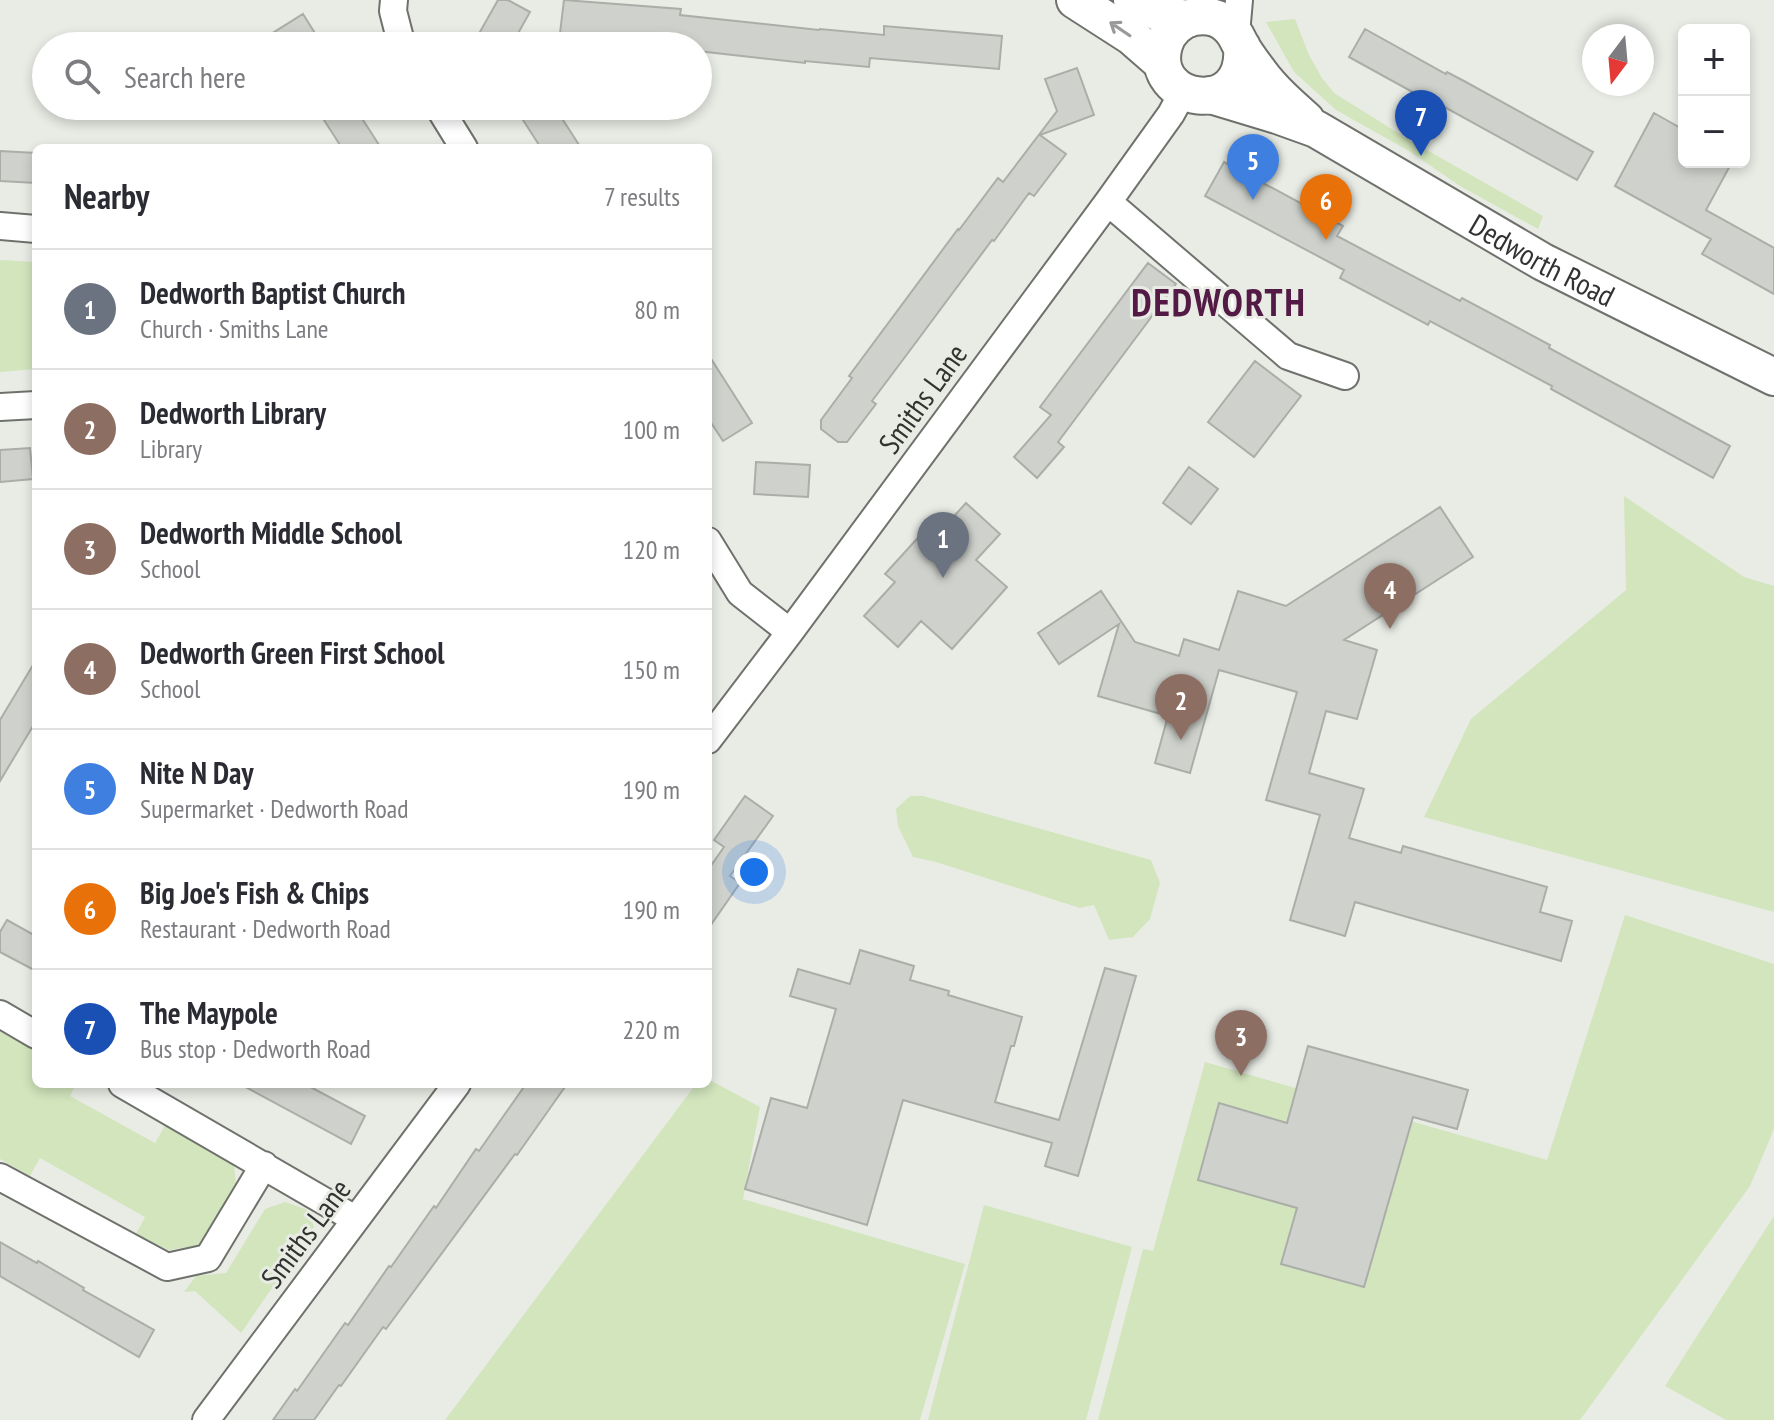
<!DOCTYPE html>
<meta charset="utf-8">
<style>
:root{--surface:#fff;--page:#f7f7f7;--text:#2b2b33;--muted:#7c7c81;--line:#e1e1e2;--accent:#1a73e8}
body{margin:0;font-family:"PT Sans Narrow",sans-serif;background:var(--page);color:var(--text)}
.controls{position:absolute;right:24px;top:24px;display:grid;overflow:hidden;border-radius:12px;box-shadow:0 4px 12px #0003}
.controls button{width:72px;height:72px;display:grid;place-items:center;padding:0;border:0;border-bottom:2px solid var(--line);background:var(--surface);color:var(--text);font:40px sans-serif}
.compass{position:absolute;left:1582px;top:24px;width:72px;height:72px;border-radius:50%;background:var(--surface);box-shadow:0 4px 12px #0003;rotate:196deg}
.you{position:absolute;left:754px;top:872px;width:28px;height:28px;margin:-20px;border:6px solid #fff;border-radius:50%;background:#1a73e8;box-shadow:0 0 0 12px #1a73e833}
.badge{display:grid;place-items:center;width:52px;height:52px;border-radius:50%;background:var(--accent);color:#fff;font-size:26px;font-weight:700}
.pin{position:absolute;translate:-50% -66px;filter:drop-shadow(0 2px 4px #0008)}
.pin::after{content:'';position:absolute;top:42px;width:28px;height:24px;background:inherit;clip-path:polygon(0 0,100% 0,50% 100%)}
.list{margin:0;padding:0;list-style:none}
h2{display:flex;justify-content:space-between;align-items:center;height:104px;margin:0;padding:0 32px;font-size:34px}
h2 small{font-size:26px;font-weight:400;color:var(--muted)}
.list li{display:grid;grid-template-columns:52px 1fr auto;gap:24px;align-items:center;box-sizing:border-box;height:120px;padding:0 32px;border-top:2px solid var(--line)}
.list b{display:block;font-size:30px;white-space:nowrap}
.list p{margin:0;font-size:26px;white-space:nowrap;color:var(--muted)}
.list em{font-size:26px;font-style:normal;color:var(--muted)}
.icon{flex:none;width:44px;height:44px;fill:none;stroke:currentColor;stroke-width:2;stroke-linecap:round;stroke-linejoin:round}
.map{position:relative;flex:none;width:1774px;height:1420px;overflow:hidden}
.search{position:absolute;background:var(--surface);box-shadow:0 4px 12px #0003;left:32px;top:32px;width:680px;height:88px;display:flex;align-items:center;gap:20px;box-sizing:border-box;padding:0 28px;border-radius:44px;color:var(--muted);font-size:30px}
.panel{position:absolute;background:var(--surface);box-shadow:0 4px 12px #0003;left:32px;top:144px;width:680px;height:944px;border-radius:12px}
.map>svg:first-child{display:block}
</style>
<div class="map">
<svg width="1774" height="1420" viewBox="0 0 1774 1420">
<rect width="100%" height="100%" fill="#e9ece5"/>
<path fill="#d2e5bd" d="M1295,19L1309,55L1322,78L1334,93L1411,141L1543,216L1538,229L1460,186L1409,151L1336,110L1294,72L1266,22Z
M0,260L36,262V369L0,372Z
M1624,496L1744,577L1774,586V912L1424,817L1471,719L1626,590Z
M910,796H923L1151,860L1160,883L1150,919L1133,937L1109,940L1094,905L1080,908L936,862L913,857L898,826L896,809Z
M1625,915L1774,964V1129L1750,1186L1580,1420H1098L1143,1249L1153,1251L1205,1062L1547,1160Z
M0,1031L36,1051V1084H76L70,1096L155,1143L166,1124L234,1163L236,1186L200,1245L169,1250L136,1234L145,1217L40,1158L30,1176L0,1159Z
M708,1079L760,1107L743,1199L965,1264L920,1420H445L696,1084H708Z
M285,1202L308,1210L314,1227L241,1333L195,1291L184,1292L196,1276L226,1273L265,1209Z
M984,1205L1132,1247L1086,1420H928Z
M1774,1216V1420H1726L1665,1386Z"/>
<path fill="#cfd2cc" stroke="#abaea8" stroke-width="2" d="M498,0H508L530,12L511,46H472Z
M564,0L681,9L680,15L819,30L820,29L884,35V26L1002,36L999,69L870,58L869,67L805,61V63L698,51V46L560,33Z
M303,14L323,46H252Z
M1365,29L1446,74L1447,72L1464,81L1593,152L1577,180L1419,93L1418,95L1349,57Z
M1077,68L1094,115L1040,135L1066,154L1034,196L1029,193L994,241L992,240L908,353L872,401L876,404L847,442H838L821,429V420L852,378L849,376L958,229L959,230L998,178L1003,182L1057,111L1045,79Z
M315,106H354L381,148H342Z
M514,106H554L581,148H541Z
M1654,113L1684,130V162H1732L1706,210L1774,248V294L1702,254L1711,239L1615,186Z
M0,151L36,153V183L0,181Z
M1224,162L1343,226L1337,236L1460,301L1462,298L1550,345L1549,348L1730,446L1713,478L1551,389L1552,386L1430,321L1428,325L1340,278L1344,270L1205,196Z
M1148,263L1176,284L1058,442L1064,447L1037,478L1014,457L1051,415L1040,407Z
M708,354L752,423L723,441L708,418Z
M1255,361L1301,396L1254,457L1208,422Z
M30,448L33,479L0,482V450Z
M756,462L810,465L808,497L754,494Z
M1189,467L1218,489L1191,524L1163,503Z
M966,503L1000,534L976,560L1007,587L952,649L921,621L898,647L864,616L895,582L885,574L925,530L934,538Z
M1440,507L1473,557L1344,640L1377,650L1357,719L1326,711L1309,773L1364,789L1349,838L1401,853L1403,846L1547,887L1540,912L1572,921L1561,961L1355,902L1345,936L1290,920L1320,815L1266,800L1297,692L1219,670L1190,773L1155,763L1168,716L1098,696L1119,624L1059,664L1038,633L1101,591L1135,642L1179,656L1184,639L1219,650L1238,591L1286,606Z
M36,660V721L0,781V720Z
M745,796L773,816L730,876L740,883L708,929V861L712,864L724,847L714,840Z
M7,920L36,936V971L0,952V932Z
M860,950L914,966L910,980L949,991L948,995L1022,1017L1014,1046H1011L995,1102L1059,1120L1105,968L1136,976L1078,1176L1045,1166L1052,1143L903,1100L867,1225L745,1189L771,1098L807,1108L836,1009L790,996L798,969L850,984Z
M1308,1046L1468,1090L1457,1129L1413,1117L1364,1287L1281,1264L1297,1208L1198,1180L1219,1103L1287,1123Z
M240,1084H305L365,1116L351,1144Z
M526,1084H567L517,1155L515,1154L386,1329L383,1327L341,1386L339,1385L314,1420H273L295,1389L297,1391L345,1323L348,1325L389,1266L391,1267L434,1206L436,1208L476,1149L479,1151Z
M0,1242L37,1263L38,1261L84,1288L83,1290L154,1330L139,1357L0,1276Z"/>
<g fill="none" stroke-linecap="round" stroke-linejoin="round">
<g stroke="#6f726c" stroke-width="30">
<path id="minor" d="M394,0L393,11L402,46
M1236,34L1239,0
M438,106L464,148
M1108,202L1288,356L1345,376
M0,226L36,229
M0,407L36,405
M708,541L740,593L790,632
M708,740L790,632L1108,202L1171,114L1183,92
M0,1014L36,1035
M122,1084L355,1219
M0,1177L167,1267L208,1258L264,1165
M206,1420L457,1084"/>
</g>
<g stroke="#6f726c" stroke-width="40">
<g id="secondary">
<path d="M1075,0L1131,36L1162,63"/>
<path d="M1132,0L1164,15L1187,19"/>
<path d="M1242,47C1248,120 1147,104 1164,45C1168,31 1180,20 1194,17C1206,15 1219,17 1228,26C1235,32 1237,38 1241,46C1246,55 1253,64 1259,72C1272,90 1289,105 1306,120"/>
<path id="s1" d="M1211,95L1277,115L1316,129L1543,262L1774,377"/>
</g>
</g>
<use href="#minor" stroke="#fff" stroke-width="26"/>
<use href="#secondary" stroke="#fff" stroke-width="36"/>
</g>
<defs><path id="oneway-shaft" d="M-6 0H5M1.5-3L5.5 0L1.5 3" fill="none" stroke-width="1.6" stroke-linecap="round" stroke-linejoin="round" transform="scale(2)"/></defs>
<use stroke="#989998" href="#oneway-shaft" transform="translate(1120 29) rotate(-146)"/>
<g text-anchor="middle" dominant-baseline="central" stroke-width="6" stroke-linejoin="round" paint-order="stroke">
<g font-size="30" fill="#323331" stroke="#e9ece5">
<text stroke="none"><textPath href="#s1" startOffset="372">Dedworth Road</textPath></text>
<text transform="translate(922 398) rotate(-54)">Smiths Lane</text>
<text transform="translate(305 1233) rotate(-53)">Smiths Lane</text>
</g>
<g font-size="38" font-weight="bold" letter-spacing="2" fill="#521a44" stroke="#e9ece5">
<text x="1219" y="301">DEDWORTH</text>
</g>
</g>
</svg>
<div class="controls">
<button>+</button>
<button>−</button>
</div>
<svg class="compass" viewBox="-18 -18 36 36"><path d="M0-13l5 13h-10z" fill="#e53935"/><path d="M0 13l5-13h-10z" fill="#7c7c81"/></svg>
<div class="you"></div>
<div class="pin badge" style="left:943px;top:578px;background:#6b7280">1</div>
<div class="pin badge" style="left:1181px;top:740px;background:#8d6e63">2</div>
<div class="pin badge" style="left:1241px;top:1076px;background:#8d6e63">3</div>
<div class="pin badge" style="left:1390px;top:629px;background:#8d6e63">4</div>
<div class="pin badge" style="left:1253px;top:200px;background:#3f7fe0">5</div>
<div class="pin badge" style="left:1326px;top:240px;background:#e8710a">6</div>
<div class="pin badge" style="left:1421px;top:156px;background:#1a4fb4">7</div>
<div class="search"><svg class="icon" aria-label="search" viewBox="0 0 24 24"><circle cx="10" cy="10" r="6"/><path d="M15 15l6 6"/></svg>Search here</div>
<section class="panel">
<h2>Nearby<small>7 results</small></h2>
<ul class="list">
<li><span class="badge" style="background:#6b7280">1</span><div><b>Dedworth Baptist Church</b><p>Church · Smiths Lane</p></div><em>80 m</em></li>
<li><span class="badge" style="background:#8d6e63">2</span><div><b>Dedworth Library</b><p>Library</p></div><em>100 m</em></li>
<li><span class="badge" style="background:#8d6e63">3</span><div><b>Dedworth Middle School</b><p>School</p></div><em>120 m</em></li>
<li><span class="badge" style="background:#8d6e63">4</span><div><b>Dedworth Green First School</b><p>School</p></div><em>150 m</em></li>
<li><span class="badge" style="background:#3f7fe0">5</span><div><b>Nite N Day</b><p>Supermarket · Dedworth Road</p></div><em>190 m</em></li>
<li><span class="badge" style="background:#e8710a">6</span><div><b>Big Joe's Fish &amp; Chips</b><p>Restaurant · Dedworth Road</p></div><em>190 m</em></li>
<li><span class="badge" style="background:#1a4fb4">7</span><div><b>The Maypole</b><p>Bus stop · Dedworth Road</p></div><em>220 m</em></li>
</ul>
</section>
</div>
